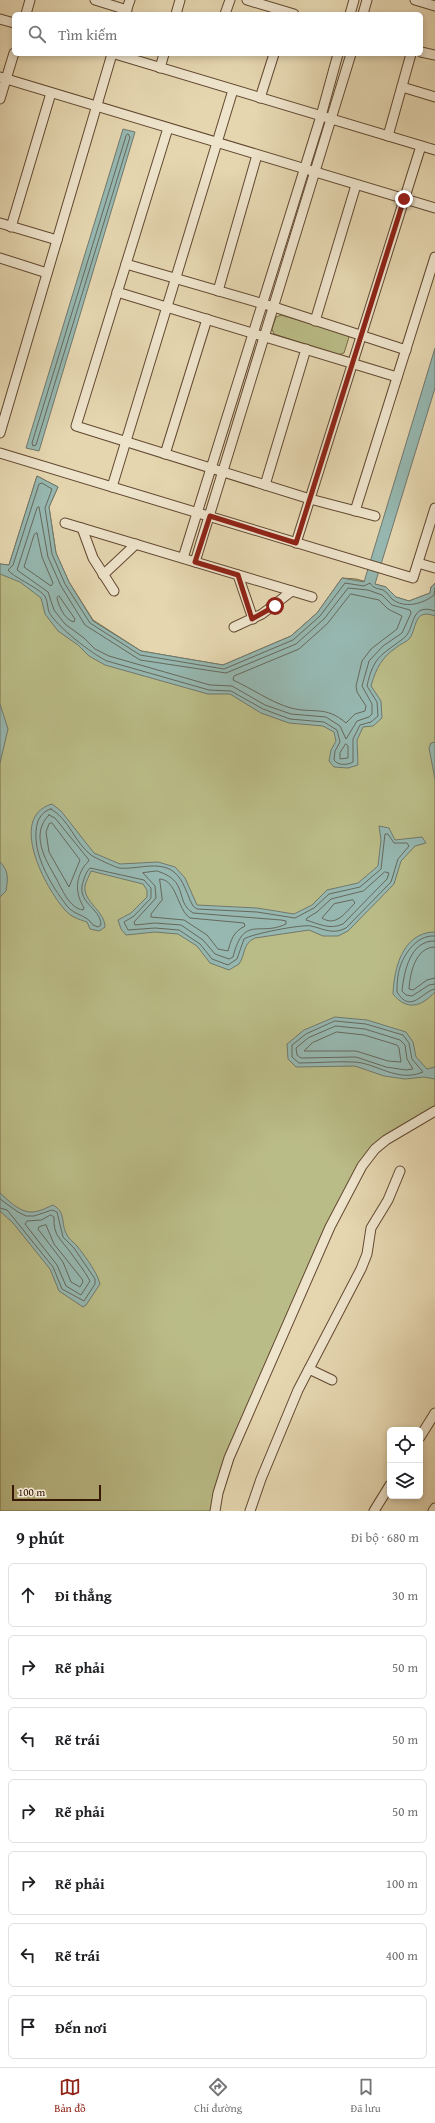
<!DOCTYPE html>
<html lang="vi">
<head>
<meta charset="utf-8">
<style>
  :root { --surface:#fff; --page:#f2f2f2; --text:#202124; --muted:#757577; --line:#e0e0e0; --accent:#8f2418 }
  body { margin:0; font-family:"Gentium Book Plus",serif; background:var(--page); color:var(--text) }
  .controls { position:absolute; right:12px; bottom:12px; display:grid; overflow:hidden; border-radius:6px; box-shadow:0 2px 6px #0003 }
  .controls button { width:36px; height:36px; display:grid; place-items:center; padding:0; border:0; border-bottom:1px solid var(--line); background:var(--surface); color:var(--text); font:20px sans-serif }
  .scale { position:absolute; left:12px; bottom:10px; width:89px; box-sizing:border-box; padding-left:4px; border:2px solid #361806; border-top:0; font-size:11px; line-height:14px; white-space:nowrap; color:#361806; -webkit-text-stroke:3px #eee4cc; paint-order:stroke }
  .stop { position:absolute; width:12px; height:12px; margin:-9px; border:3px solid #8f2418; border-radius:50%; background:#fff }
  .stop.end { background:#8f2418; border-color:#fff; box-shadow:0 1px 4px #0008 }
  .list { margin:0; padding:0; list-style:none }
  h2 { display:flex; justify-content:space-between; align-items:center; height:52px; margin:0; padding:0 16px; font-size:17px }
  h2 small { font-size:13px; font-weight:400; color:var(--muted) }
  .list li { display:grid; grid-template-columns:26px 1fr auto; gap:12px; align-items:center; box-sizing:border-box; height:64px; margin:0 8px 8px; padding:0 8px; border:1px solid var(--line); border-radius:6px }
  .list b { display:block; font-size:15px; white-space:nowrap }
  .list em { font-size:13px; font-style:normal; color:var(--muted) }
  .icon { flex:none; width:22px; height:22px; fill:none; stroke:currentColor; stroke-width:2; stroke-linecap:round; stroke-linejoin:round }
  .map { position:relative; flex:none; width:435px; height:1511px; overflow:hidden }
  .search { position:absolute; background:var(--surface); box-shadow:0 2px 6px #0003; left:12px; right:12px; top:12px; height:44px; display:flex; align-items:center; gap:10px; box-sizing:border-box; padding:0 14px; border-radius:6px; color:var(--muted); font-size:15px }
  .sheet { height:556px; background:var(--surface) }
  nav { display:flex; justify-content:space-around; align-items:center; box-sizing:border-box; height:56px; border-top:1px solid var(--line); background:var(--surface); font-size:11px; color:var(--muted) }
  nav a { display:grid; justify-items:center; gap:2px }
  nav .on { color:var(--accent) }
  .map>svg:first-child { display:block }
  .green { fill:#babc87; stroke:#786a46 }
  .water { fill:#96b8b1; stroke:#70786d }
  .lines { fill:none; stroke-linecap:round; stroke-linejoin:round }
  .shore { stroke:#66685c; stroke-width:1 }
  .minor-casing { stroke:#624830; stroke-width:11 }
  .minor { stroke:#eee4cc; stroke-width:9 }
  .route { stroke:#8f2418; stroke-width:5 }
</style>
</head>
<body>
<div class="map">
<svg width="435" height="1511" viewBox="0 0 435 1511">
  <rect width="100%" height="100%" fill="#e5d6b0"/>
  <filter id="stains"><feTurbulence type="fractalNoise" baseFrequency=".005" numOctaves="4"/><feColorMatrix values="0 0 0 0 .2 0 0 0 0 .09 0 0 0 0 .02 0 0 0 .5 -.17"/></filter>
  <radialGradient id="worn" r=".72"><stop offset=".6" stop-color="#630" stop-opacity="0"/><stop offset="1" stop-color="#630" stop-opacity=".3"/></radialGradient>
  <g class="green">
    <polygon points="281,315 346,334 349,337 344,353 338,355 274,334 272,329 276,317"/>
    <polygon points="37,476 58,487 49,507 56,553 69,582 93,620 141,651 223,665 291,636 317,613 342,578 356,579 386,587 396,597 409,601 430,593 431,587 435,583 435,1109 374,1148 274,1350 213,1511 0,1511 0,564 9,565"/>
  </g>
  <g class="water">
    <polygon points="123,129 135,132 39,451 26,448"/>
    <path d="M435,348v40l-60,196 11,3 10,10 13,4 21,-8 1,-6 4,-4v33c-21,-8 -18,11 -25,22 -3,4 -10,6 -13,9 -15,10 -21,21 -26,39l10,15 1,17 -9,8 -10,1 -6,13 1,25 -10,3 -14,-1 -5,-6 2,-11 5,-9 -2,-9 -11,-6 -34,-3 -28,-10 -31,-19h-22l-103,-29 -16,-9 -11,-11 -20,-14 -13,-17 -4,-16 -21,-16 -20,-8v-10l9,1 28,-89 21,11 -9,20 7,46 13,29 24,39 48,30 82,14 68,-29 26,-23 25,-35 22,4z"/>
    <polygon points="0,704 8,729 0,763"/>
    <polygon points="435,742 435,779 429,748 431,743"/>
    <path d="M52,804l9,7 33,42 26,11 38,-2 17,5 10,11 12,27 60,3 37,6 18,-9 15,-15 31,-7 20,-17 3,-26 -2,-14 10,2 6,12 27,-3 4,6 -11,3 -14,15 -7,23 -46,47 -10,5h-15l-14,-6 -54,8c-13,6 -9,16 -16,26l-10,6 -19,-7 -13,-17 -19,-12 -23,-2 -29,3 -5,-6 -3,-9 13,-7 16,-16v-7l-4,-6 -52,-13c-2,5 -5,10 -6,15 -2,16 20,25 20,41l-6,4 -9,-2 -3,-7c-9,-3 -16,-5 -22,-12 -19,-21 -58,-93 -13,-106z"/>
    <path d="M0,862c9,9 8,17 6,29l-6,6z"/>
    <path d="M433,932l2,1v59c-14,15 -28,19 -42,2 1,-25 9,-60 40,-62z"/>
    <polygon points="335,1017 367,1020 406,1032 413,1042 416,1057 427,1069 435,1067 435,1079 424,1077 405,1079 384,1076 355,1066 296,1067 288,1059 287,1044 304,1030"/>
    <path d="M0,1193c10,9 23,23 38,18 5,-1 10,-4 15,-6 14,8 7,18 14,30 2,5 7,7 10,11 8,10 16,21 21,32l2,6 -14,21 -3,2 -24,-16 -9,-22 -37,-46 -13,-12z"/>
  </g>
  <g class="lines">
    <g class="shore">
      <polygon points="128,134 130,137 36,445 33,446 32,443 126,136"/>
      <polygon points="39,507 48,557 61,586 85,625 140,660 226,673 296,644 324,619 348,588 368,590 382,595 392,605 410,610 411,613 402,633 383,646 369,661 362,686 372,704 372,714 369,717 357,721 346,739 340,726 326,717 291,714 265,705 232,686 210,685 109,656 95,649 84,638 65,624 54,610 48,592 17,570 37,508"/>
      <polygon points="37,533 42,557 53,583 51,586 24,567 34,535"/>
      <path d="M435,588l-1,7c-11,9 -30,14 -42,4 -3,-3 -5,-7 -9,-9 -6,-2 -9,-1 -13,-7l-6,3 -19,-3 -25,33 -27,24 -69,29 -84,-14 -50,-32 -25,-39 -13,-30 -7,-46 7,-19 -10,-6 -3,1 -26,81 -5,5c5,7 27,16 35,24 5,5 4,12 6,18 7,14 43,42 58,49l102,29 22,1 32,18 27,10 34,3 13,8 3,12 -5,9 -1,9c4,6 14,5 19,2v-23l7,-14 11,-3 7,-6 -1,-14 -10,-16c7,-32 16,-31 38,-49 10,-9 5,-35 30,-26"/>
      <path d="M351,594l28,6 9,9 14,7 -5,13 -26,20 -9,12 -6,25 1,6 9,14 -1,5 -10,3 -9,9c-21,-18 -32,-9 -55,-15 -21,-6 -38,-19 -58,-28l1,-4 65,-27 28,-25z"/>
      <path d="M59,596l16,23 -1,3c-9,-2 -15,-15 -17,-24z"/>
      <polygon points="346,744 348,746 348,758 340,759 340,753"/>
      <path d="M51,809c18,10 24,34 40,46 4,3 24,12 28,13 17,2 40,-8 55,4 10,8 13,23 19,34l4,3 60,3 38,6 19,-10 15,-14 31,-7 21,-18 4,-35h3l6,9h13l2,3 -11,13 -7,23 -45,46c-14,7 -21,1 -35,-2 -9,-2 -60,8 -67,13l-7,20 -9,6 -16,-6 -12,-15 -21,-14 -24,-2 -27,2 -4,-8 10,-6 17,-18v-10l-7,-8 -54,-12c-3,3 -5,7 -6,11 -10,24 17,28 17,46l-3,2 -5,-2c-7,-11 -18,-9 -26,-19 -17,-22 -38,-57 -29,-85 2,-5 7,-11 13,-12z"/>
      <path d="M49,815l6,3 34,42c-1,3 -4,4 -6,8 -8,14 -7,26 1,40l-1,2c-14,-2 -21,-21 -27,-32 -11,-19 -26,-44 -7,-63z"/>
      <polygon points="52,823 80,860 69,887 49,852 46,832 49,824"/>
      <path d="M157,871c33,10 17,30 36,42l88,7 5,1v3c-27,13 -42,-10 -53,33l-4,2 -14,-5 -12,-14 -22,-15 -26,-2 -20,2 -1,-3 22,-24 -1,-12 -12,-13z"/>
      <path d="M385,872l4,1 -2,6 -44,45c-13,6 -24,0 -37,-4l1,-2 10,-6 14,-13 32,-8z"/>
      <path d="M160,879c17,1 17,30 30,39l54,5 1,3c-12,6 -14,14 -17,25l-10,-2 -11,-14 -23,-15 -33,-3v-3l11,-14z"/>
      <path d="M353,900l2,3c-10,10 -19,24 -33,15l12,-14z"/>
      <path d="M435,936c-20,-2 -35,23 -37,40 -1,5 -1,11 -1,16 14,23 25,-1 38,-3"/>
      <path d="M435,941c-25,-1 -31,31 -33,50l4,4 6,1 17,-11 6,-1"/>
      <path d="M435,947c-20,0 -25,27 -26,42l4,1 14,-10 8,-2"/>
      <path d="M335,1021l31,3 37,11 6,8 3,16 11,13c-26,11 -46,-9 -69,-10 -18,-1 -37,1 -55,1l-7,-6v-12l14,-11z"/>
      <polygon points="336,1026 365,1029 400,1040 405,1045 407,1059 413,1069 406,1070 386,1067 356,1057 301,1058 297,1055 296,1048 308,1038"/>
      <polygon points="337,1032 364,1035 397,1045 399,1048 401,1062 388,1061 356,1051 304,1051 312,1043"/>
      <polyline points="0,1199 18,1212 26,1216 34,1216 52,1210 57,1212 63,1237 74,1248 95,1279 95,1284 84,1301 62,1289 53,1267 16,1221 7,1210 0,1208"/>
      <path d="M51,1215l3,2c-1,19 7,22 17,36 6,9 14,18 19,28l-9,14 -15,-9 -9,-21 -32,-41 2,-3 14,-1z"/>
      <polygon points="46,1225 54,1244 82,1279 83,1282 80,1287 71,1282 63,1262 38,1229 39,1227"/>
    </g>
    <g class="minor-casing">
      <g id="minor">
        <polyline points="95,0 127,10"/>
        <polyline points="247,0 294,14"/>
        <polyline points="415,0 435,6"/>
        <polyline points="26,14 30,0"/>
        <polyline points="125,14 130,0"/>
        <polyline points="176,14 180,0"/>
        <polyline points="225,14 230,0"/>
        <polyline points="350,14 354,0"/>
        <polyline points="363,14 367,0"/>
        <polyline points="0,19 14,23"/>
        <polyline points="421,52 435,55"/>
        <polyline points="115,54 435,150"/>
        <polyline points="160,68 164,54"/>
        <polyline points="0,77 435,208"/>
        <polyline points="402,87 435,97"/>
        <polyline points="260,98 274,54"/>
        <polyline points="0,99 14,53"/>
        <polyline points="168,128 76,426 310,499 375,516"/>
        <polyline points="388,136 411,54"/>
        <polyline points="0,223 57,240"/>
        <polyline points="11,227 51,93"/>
        <polyline points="0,258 47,273"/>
        <polyline points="126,264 274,307 406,350"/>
        <polyline points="218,291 257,155"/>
        <polyline points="117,292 397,377"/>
        <polyline points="315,321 356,185"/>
        <polyline points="0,433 112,54"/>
        <polyline points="0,453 413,578 435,508"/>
        <polyline points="165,454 207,319"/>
        <polyline points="265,485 306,349"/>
        <polyline points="112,487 233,90"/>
        <polyline points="355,511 435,257"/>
        <polyline points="65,523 312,597"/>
        <polyline points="82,528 93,558 114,591"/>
        <polyline points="296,543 421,146"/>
        <polyline points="183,558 321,116 338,54"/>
        <polyline points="195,562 351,54"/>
        <polyline points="418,563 435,568"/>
        <polyline points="103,575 136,544"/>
        <polyline points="238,575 253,619"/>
        <polyline points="234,627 262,614 292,591"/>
        <polyline points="309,1369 332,1380"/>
        <polyline points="420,1437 435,1413"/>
        <polyline points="215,1511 218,1493 229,1458 330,1227 362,1166 375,1149 386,1140 435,1111"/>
        <polyline points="250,1511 261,1479 298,1390 361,1269 367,1254 371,1228 388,1200 400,1171"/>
        <polyline points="374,1511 390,1485"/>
        <polyline points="433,1511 435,1508"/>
      </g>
    </g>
    <use href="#minor" class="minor"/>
  </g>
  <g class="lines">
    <polyline class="route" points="275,606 252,619 238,575 195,562 210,516 296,543 404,199"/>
  </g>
  <rect width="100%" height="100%" filter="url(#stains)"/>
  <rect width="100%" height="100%" fill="url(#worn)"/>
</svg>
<div class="controls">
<button><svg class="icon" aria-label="locate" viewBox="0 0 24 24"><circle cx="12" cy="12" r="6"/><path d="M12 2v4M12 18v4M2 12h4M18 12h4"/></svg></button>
<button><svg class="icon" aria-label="layers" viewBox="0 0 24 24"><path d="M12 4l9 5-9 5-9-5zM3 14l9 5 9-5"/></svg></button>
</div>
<div class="scale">100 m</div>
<div class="stop" style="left:275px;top:606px"></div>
<div class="stop end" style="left:404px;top:199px"></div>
<div class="search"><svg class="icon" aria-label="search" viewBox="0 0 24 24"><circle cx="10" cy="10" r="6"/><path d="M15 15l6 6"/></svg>Tìm kiếm</div>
</div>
<section class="sheet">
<h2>9 phút<small>Đi bộ · 680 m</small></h2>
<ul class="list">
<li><svg class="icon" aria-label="ahead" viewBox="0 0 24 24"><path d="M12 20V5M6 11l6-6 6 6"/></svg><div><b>Đi thẳng</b></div><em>30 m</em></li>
<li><svg class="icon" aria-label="right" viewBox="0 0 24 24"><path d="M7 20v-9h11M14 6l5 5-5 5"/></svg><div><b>Rẽ phải</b></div><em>50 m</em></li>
<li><svg class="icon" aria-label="left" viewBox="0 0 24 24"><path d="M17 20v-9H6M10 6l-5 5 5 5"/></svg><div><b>Rẽ trái</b></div><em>50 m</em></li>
<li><svg class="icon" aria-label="right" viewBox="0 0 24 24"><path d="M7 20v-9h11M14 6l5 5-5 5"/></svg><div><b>Rẽ phải</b></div><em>50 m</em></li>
<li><svg class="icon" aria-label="right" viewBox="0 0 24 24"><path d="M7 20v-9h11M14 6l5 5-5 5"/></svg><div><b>Rẽ phải</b></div><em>100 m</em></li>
<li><svg class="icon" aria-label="left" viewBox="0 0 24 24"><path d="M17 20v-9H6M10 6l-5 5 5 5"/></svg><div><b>Rẽ trái</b></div><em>400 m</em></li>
<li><svg class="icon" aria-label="arrive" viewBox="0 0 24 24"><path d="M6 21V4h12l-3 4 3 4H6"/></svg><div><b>Đến nơi</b></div></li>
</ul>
</section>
<nav>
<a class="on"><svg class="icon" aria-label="map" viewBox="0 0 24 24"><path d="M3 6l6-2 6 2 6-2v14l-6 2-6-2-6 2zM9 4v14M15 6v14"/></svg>Bản đồ</a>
<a><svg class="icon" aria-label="directions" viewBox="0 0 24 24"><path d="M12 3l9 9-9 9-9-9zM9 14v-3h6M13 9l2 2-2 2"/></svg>Chỉ đường</a>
<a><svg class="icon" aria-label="saved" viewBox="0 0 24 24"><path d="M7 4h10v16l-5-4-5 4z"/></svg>Đã lưu</a>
</nav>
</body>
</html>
